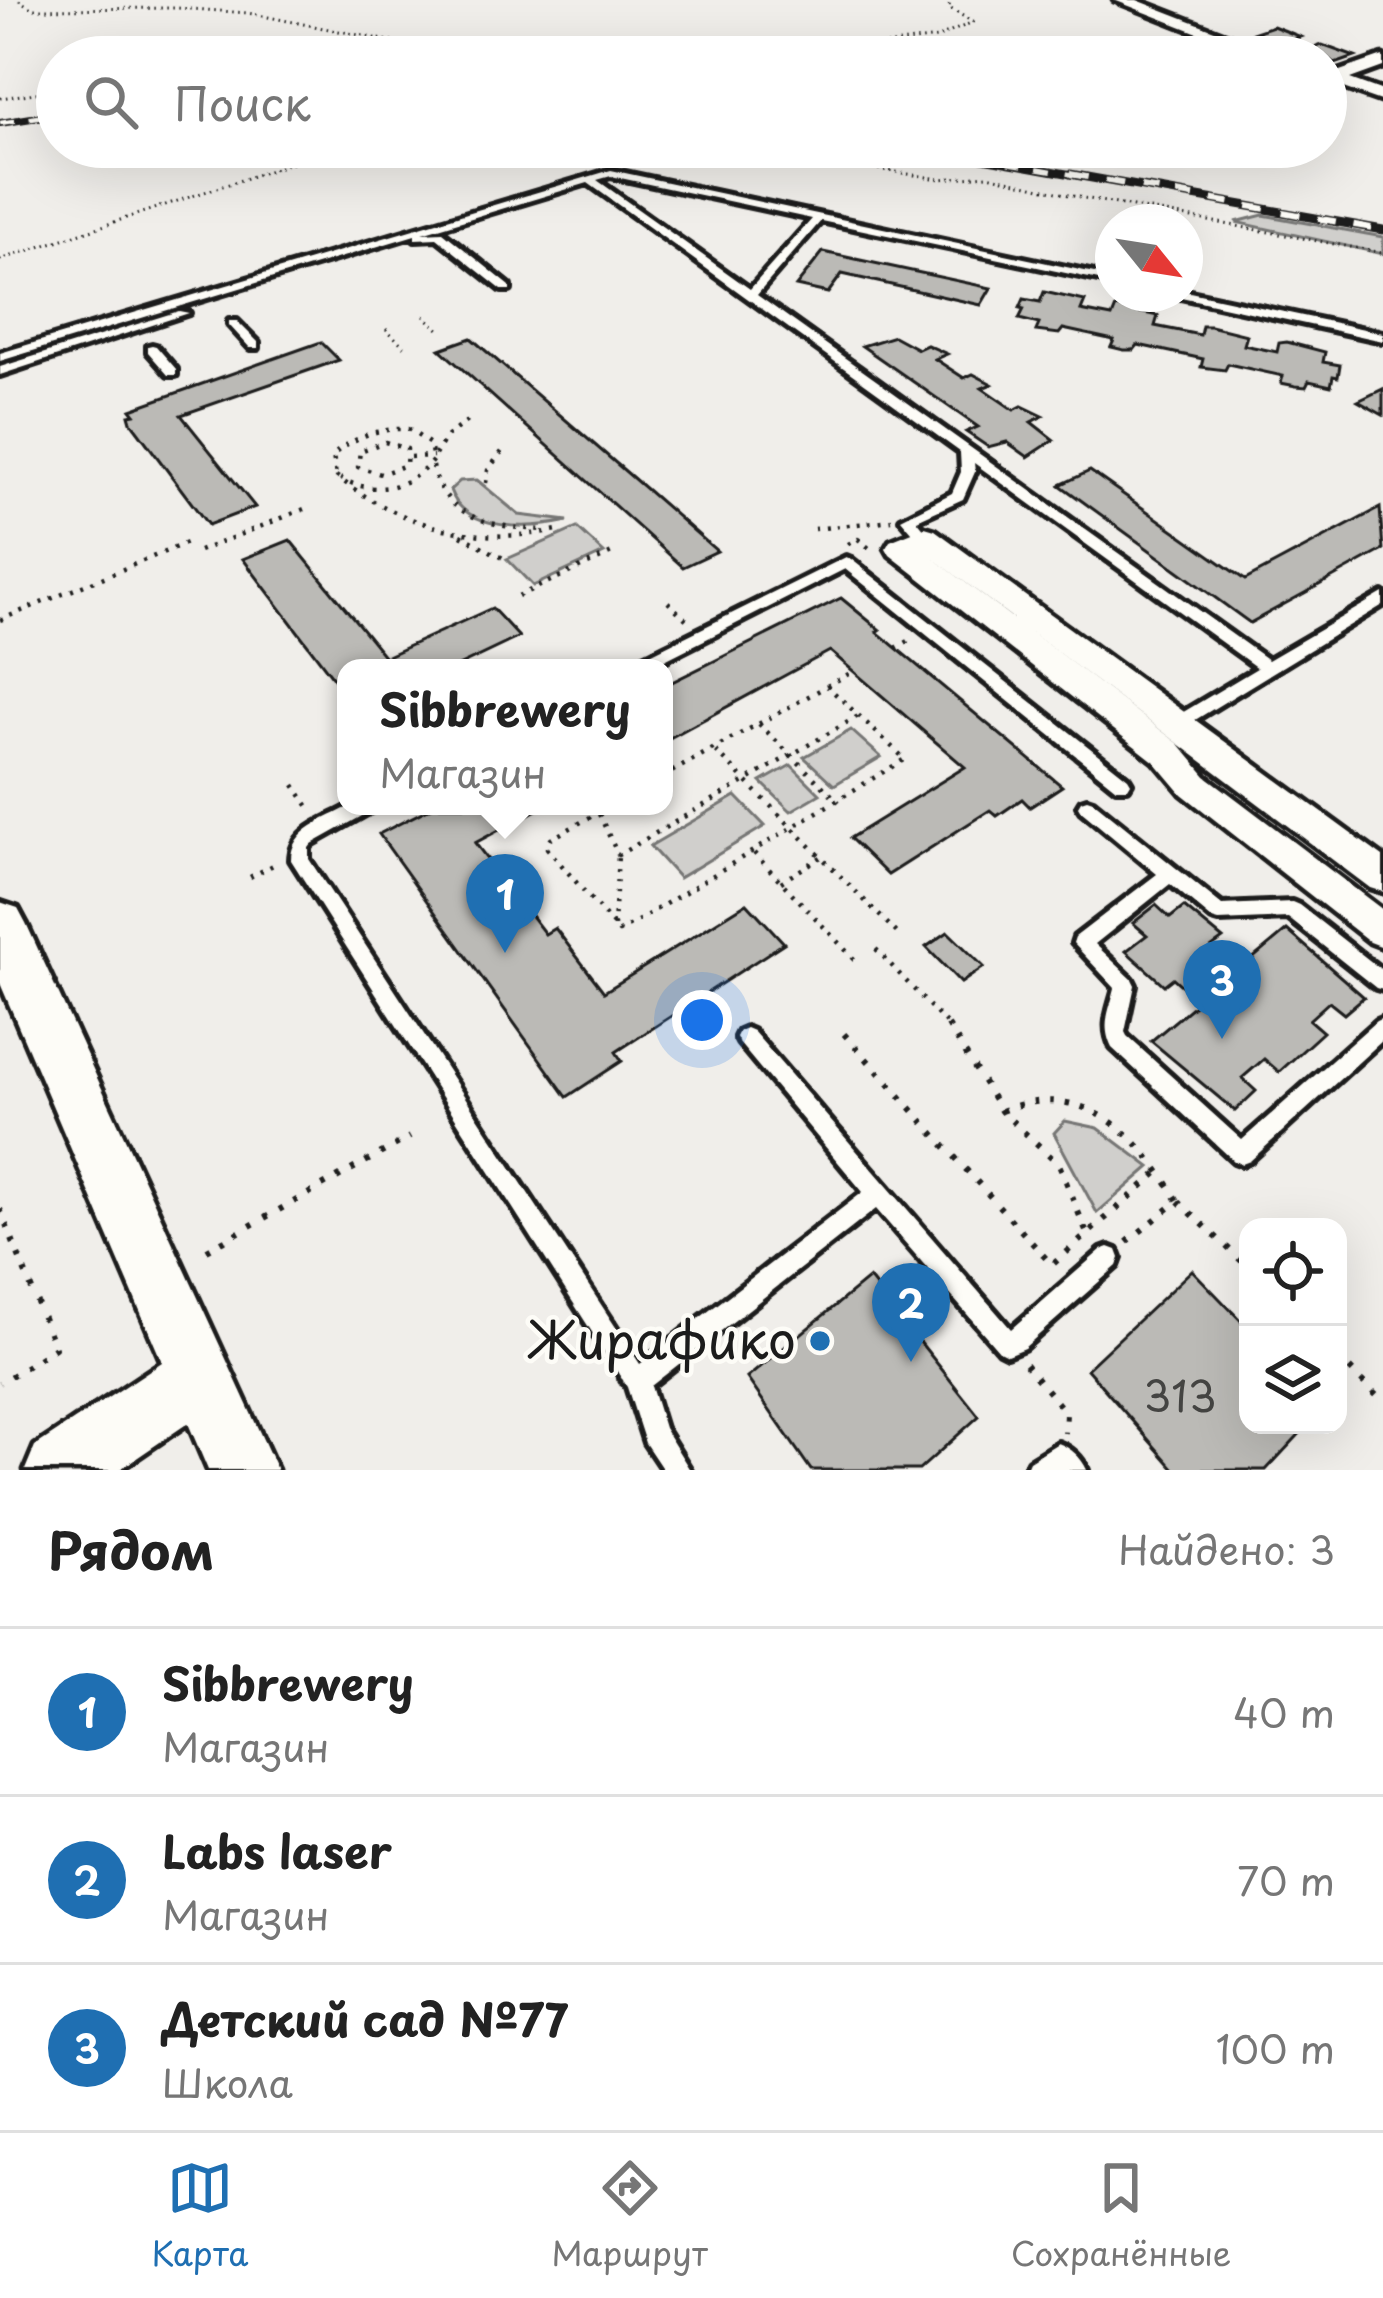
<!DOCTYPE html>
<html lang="ru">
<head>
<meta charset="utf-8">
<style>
  :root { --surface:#fff; --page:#f6f6f6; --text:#222; --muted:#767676; --line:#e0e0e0; --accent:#1f6fb2 }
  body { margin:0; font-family:"Playpen Sans",sans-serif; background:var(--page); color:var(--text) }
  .controls { position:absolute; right:36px; bottom:36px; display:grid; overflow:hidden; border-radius:24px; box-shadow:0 12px 48px #0002 }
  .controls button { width:108px; height:108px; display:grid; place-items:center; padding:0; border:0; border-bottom:3px solid var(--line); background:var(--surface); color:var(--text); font:60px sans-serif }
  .compass { position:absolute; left:1095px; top:204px; width:108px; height:108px; border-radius:50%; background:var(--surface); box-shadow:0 12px 48px #0002; rotate:120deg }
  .you { position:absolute; left:702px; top:1020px; width:42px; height:42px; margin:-30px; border:9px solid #fff; border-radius:50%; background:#1a73e8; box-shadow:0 0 0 18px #1a73e833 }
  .badge { display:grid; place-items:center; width:78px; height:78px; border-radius:50%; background:var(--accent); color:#fff; font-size:39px; font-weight:700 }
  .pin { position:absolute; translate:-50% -99px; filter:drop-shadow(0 3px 6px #0008) }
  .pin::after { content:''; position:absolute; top:63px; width:42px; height:36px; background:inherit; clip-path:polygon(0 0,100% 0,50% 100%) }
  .popup { position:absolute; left:337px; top:659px; width:336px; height:156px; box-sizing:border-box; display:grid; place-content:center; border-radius:24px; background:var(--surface); filter:drop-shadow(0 3px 9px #0005); font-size:39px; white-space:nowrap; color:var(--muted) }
  .popup b { font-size:45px; color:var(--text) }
  .popup::after { content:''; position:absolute; left:50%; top:100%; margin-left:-24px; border:24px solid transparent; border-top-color:var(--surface) }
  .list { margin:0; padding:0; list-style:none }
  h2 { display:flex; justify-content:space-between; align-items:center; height:156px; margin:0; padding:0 48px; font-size:51px }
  h2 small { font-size:39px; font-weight:400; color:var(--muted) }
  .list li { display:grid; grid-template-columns:78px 1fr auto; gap:36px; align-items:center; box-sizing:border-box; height:168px; padding:0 48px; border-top:3px solid var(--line) }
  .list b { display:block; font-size:45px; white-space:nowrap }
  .list p { margin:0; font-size:39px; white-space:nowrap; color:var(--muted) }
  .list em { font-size:39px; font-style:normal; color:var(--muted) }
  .icon { flex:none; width:66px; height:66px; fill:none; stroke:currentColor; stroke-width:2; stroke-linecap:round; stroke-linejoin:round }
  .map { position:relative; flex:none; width:1383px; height:1470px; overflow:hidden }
  .search { position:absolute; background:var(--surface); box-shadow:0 12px 48px #0002; left:36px; right:36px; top:36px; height:132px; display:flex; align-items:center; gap:30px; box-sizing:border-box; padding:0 42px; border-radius:66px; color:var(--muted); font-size:45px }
  .sheet { height:660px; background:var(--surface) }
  nav { display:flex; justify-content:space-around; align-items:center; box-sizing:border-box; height:168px; border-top:3px solid var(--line); background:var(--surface); font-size:33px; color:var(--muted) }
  nav a { display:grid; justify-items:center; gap:6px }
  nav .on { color:var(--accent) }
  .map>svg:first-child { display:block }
  .green { fill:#d0cfcc; stroke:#767674; stroke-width:3 }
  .building { fill:#bbbab6; stroke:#1c1c1c; stroke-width:3 }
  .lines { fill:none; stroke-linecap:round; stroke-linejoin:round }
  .lane-casing { stroke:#1c1c1c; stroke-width:10 }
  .street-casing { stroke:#1c1c1c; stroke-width:9 }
  .secondary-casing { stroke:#1c1c1c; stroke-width:9 }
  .path-far2 { stroke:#1c1c1c; stroke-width:3; stroke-dasharray:1.5 4.5; stroke-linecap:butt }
  .path-far1 { stroke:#1c1c1c; stroke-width:4.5; stroke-dasharray:3 8; stroke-linecap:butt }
  .path { stroke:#1c1c1c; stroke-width:6; stroke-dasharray:4.5 12; stroke-linecap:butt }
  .lane { fill:#fdfcf7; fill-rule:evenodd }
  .street { fill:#fdfcf7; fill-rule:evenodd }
  .secondary { fill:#fdfcf7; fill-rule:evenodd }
  .rail-far1-casing { stroke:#1c1c1c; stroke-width:8 }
  .rail-casing { stroke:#1c1c1c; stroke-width:9 }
  .rail-far1 { stroke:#fdfcf7; stroke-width:4.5; stroke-dasharray:15; stroke-linecap:butt }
  .rail { stroke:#fdfcf7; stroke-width:6; stroke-dasharray:18; stroke-linecap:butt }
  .poi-dot { fill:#1f6fb2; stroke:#fdfcf7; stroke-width:4.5 }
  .labels { text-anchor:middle; stroke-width:9; stroke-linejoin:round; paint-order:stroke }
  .near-number-label { font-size:42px; fill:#444442 }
  .near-poi-label { font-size:51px; fill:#1c1c1c; stroke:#fdfcf7; text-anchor:end }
</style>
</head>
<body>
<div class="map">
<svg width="1383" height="1470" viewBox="0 0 1383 1470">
  <rect width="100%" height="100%" fill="#f0eeea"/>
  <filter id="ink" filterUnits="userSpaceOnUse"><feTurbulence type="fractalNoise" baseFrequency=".00833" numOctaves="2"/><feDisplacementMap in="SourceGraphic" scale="24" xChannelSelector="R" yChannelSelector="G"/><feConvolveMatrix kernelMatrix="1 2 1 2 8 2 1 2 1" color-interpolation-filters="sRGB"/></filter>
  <g filter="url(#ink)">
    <g class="green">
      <polygon points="1263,215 1383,237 1383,254 1236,222"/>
      <path d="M477,480l42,35 49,6c-37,8 -102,12 -118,-31l10,-9z"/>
      <polygon points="577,528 604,553 533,586 507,559"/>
      <polygon points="851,730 881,757 834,785 804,757"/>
      <polygon points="791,765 820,794 791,811 761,782"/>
      <polygon points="736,796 765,826 679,878 650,846"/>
      <polygon points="1065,1121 1098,1128 1150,1167 1097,1213 1054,1133"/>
    </g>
    <g class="building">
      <polygon points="1273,26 1301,37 1283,43 1255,32"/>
      <polygon points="1322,45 1355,57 1335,64 1326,57 1302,52"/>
      <polygon points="823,252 991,288 981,305 842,274 828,293 796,286"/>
      <polygon points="1044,292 1085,301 1081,311 1112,317 1116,307 1158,316 1155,326 1200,335 1202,326 1210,326 1247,335 1244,345 1277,352 1279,343 1287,342 1325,352 1323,362 1340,365 1338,377 1333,376 1331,386 1309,381 1306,387 1296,386 1281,383 1283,376 1228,364 1225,370 1201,367 1203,359 1138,345 1134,350 1124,350 1111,347 1114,340 1063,329 1059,334 1036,331 1039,324 1019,319 1024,309 1020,308 1024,299 1040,302"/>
      <polygon points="894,336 918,349 927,345 947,354 935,359 964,378 973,374 992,384 982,388 1014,410 1022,406 1043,416 1031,422 1054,440 1028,457 1007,442 988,447 966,432 978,427 862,346"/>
      <polygon points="471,338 647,490 717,551 683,567 440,349"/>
      <polygon points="321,342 339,360 181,415 255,507 208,525 131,422 129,415 135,414 131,409"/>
      <polygon points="1383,389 1383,415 1358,401"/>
      <polygon points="1090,471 1245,580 1380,508 1383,550 1250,623 1060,485"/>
      <polygon points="290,540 385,657 492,608 519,637 454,668 346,668 346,695 243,559"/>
      <polygon points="841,598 880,630 877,632 1062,786 1030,807 1022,799 997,816 990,810 888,875 850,838 965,767 830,651 664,741 664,686"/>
      <polygon points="434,806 544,806 475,843 545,934 555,928 604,992 747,903 784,943 616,1052 622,1061 567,1097 379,834"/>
      <polygon points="1156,905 1170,918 1184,907 1223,939 1212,947 1239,970 1287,930 1364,997 1344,1014 1329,1002 1309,1020 1323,1032 1279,1072 1264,1059 1242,1078 1256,1091 1235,1111 1151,1041 1199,1001 1173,978 1164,985 1126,951 1147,935 1133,923"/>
      <polygon points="948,932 984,967 961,983 926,947"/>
      <polygon points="1192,1270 1248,1328 1248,1425 1308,1425 1266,1470 1175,1470 1087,1369"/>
      <polygon points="869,1278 979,1416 919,1470 811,1470 747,1378"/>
    </g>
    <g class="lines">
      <g class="lane-casing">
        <g id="lane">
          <path d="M611,170l502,107v6l-292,-62 -64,74 511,365 115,-67v12l-201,123h-12l-2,-4 2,-4 87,-52 -283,-205 1,9 -12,27 -46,21 13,16 -2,3h-10l-17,-20 51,-26 9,-21 -1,-20 -372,-269 -166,50 21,-1 67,54v4h-8l-65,-52 -22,1v-4l-415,126v-8zM611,176l201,43 -62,70 -153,-109z"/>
          <polygon points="1185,291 1383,333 1383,341 1181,297 1175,294 1185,294"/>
          <polygon points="179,311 189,313 0,375 0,367"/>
          <polygon points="229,321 237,321 258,342 258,348 250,348 229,325"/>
          <polygon points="152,345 156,346 176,369 176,375 168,375 148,352 148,346"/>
          <polygon points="846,557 851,559 1128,778 1131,783 1128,788 1116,788 845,569 649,668 628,668 630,664"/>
          <path d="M1087,799l6,2 129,104 70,-3 7,3 84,66v19l-7,-2 -88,-70 -69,3 -7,-2 -42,-35 -75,60 37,35 3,6 -10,47 2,4 115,104 134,-119 7,-3v22l-133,121 -8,3 -8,-3 -122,-113c-11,-23 -3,-36 3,-60l-42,-45 2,-6 82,-63 -76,-63 -3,-5 3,-5z"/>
          <path d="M350,806h24l-3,5 -59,33 -3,4v11l331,505 223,-172 -124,-149 -3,-6 3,-6 7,-3 7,3 258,298 90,-79 8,-3 8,3 3,8 -3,8 -93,82 -17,7 -8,-4 -123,-142 -225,177 13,42 26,42h-27l-18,-27 -18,-56 -336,-527c0,-32 35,-40 59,-54z"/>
          <path d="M1058,1443c13,5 23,14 29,27h-62l4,-9z"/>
        </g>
      </g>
      <g class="street-casing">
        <g id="street">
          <polygon points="1114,0 1137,0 1284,57 1259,57"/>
          <polygon points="1383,56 1383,67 1350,79 1383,91 1383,102 1326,82 1326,71 1334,73"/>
          <polygon points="925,527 935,530 1383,857 1383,892 1370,888 921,549 1179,744 1206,776 1383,910 1383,947 1370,942 1182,794 1155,762 890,555 886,548 890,541"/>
        </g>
      </g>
      <g class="secondary-casing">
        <polygon id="secondary" points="0,902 18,908 26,923 277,1470 208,1470 188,1423 119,1470 25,1470 35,1446 162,1362 0,983"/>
      </g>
      <g class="path-far2">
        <polyline points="19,0 33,9 178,8 248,13 450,53 509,54 644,44 794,57 937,38 973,22 949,8 950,0"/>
        <polyline points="438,57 450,53"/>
        <polyline points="0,98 57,90"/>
        <polyline points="736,147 940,179 988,175 1073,196 1383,253"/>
        <polyline points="0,260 340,147"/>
        <polyline points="424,316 439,329"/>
        <polyline points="386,329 406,348"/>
      </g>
      <g class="path-far1">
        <path d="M408,429l22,15 3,16c-26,31 -62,36 -97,16l-3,-21c22,-19 46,-27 75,-26z"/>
        <polygon points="385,442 407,449 406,465 381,474 358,467 360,451"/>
        <polyline points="435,455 447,436 471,418"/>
        <polyline points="410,457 433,456"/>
        <path d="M433,466c10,54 65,62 113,64"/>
        <path d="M336,476c68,52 142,71 226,53"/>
        <polyline points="486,483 488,470 504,449"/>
        <polyline points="814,529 892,520"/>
        <polyline points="461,535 503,558"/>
        <polyline points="848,544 858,539 873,551"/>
        <polyline points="199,551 307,508"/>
        <polyline points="518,596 614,552"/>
        <polyline points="668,602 688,621"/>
        <polyline points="0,620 191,541"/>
        <polyline points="896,648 912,639"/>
        <polyline points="827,686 854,671"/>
        <polyline points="759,724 839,802"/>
        <polyline points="716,751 898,934"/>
        <polyline points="294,785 312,811"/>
        <polyline points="610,806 551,839 547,848 619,932 905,759 827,686 664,776"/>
        <polyline points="599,814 618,855 860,715"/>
        <polyline points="754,853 857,962"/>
        <polyline points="250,877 277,863"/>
        <polyline points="781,882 821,857"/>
        <polyline points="614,927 618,855"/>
        <polyline points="876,949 950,1028"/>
      </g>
      <g class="path">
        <polyline points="948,1025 1001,1111 1059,1164 1087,1234"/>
        <polyline points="844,1034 1052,1265 1162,1169"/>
        <path d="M1001,1111c81,-33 138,22 177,90"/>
        <polyline points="0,1209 55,1348 0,1383"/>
        <polyline points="1127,1242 1178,1201 1248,1267"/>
        <polyline points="207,1250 410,1137"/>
        <polyline points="1338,1357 1383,1402"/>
        <polyline points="1025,1364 1066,1413 1065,1433"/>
      </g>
      <use href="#lane" class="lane"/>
      <use href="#street" class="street"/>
      <use href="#secondary" class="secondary"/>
      <g class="rail-far1-casing">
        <g id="rail-far1">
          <polyline points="0,123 57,114"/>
          <polyline points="919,147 1086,177"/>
        </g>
      </g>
      <g class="rail-casing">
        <polyline id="rail" points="1070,174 1383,230"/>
      </g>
      <use href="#rail-far1" class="rail-far1"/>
      <use href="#rail" class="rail"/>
    </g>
  </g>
  <circle class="poi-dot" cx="820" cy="1341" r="12"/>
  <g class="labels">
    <g class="near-number-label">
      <text x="1180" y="1412">313</text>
    </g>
    <g class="near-poi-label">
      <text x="796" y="1359">Жирафико</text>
    </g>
  </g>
</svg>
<div class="controls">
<button><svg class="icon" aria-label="locate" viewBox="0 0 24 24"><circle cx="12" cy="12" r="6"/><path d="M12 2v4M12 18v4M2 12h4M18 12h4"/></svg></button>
<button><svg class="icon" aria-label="layers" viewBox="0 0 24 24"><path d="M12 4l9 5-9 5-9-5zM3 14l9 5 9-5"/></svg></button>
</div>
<svg class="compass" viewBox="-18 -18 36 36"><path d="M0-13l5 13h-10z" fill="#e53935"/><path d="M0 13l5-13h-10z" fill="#767676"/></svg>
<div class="you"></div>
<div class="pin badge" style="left:505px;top:953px">1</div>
<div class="popup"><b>Sibbrewery</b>Магазин</div>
<div class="pin badge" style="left:911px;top:1362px">2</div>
<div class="pin badge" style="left:1222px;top:1039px">3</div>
<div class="search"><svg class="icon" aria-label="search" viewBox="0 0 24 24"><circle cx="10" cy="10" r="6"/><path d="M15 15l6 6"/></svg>Поиск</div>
</div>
<section class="sheet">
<h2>Рядом<small>Найдено: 3</small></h2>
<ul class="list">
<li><span class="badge">1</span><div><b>Sibbrewery</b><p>Магазин</p></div><em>40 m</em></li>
<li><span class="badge">2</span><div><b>Labs laser</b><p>Магазин</p></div><em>70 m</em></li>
<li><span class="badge">3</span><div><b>Детский сад №77</b><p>Школа</p></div><em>100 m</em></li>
</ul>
</section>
<nav>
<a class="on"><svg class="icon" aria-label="map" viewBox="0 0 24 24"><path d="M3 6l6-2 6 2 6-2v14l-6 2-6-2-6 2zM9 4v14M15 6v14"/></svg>Карта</a>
<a><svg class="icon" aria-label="directions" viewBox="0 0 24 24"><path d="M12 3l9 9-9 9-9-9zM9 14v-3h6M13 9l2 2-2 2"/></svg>Маршрут</a>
<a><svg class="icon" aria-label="saved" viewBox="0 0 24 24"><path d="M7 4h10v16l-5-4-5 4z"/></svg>Сохранённые</a>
</nav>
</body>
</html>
